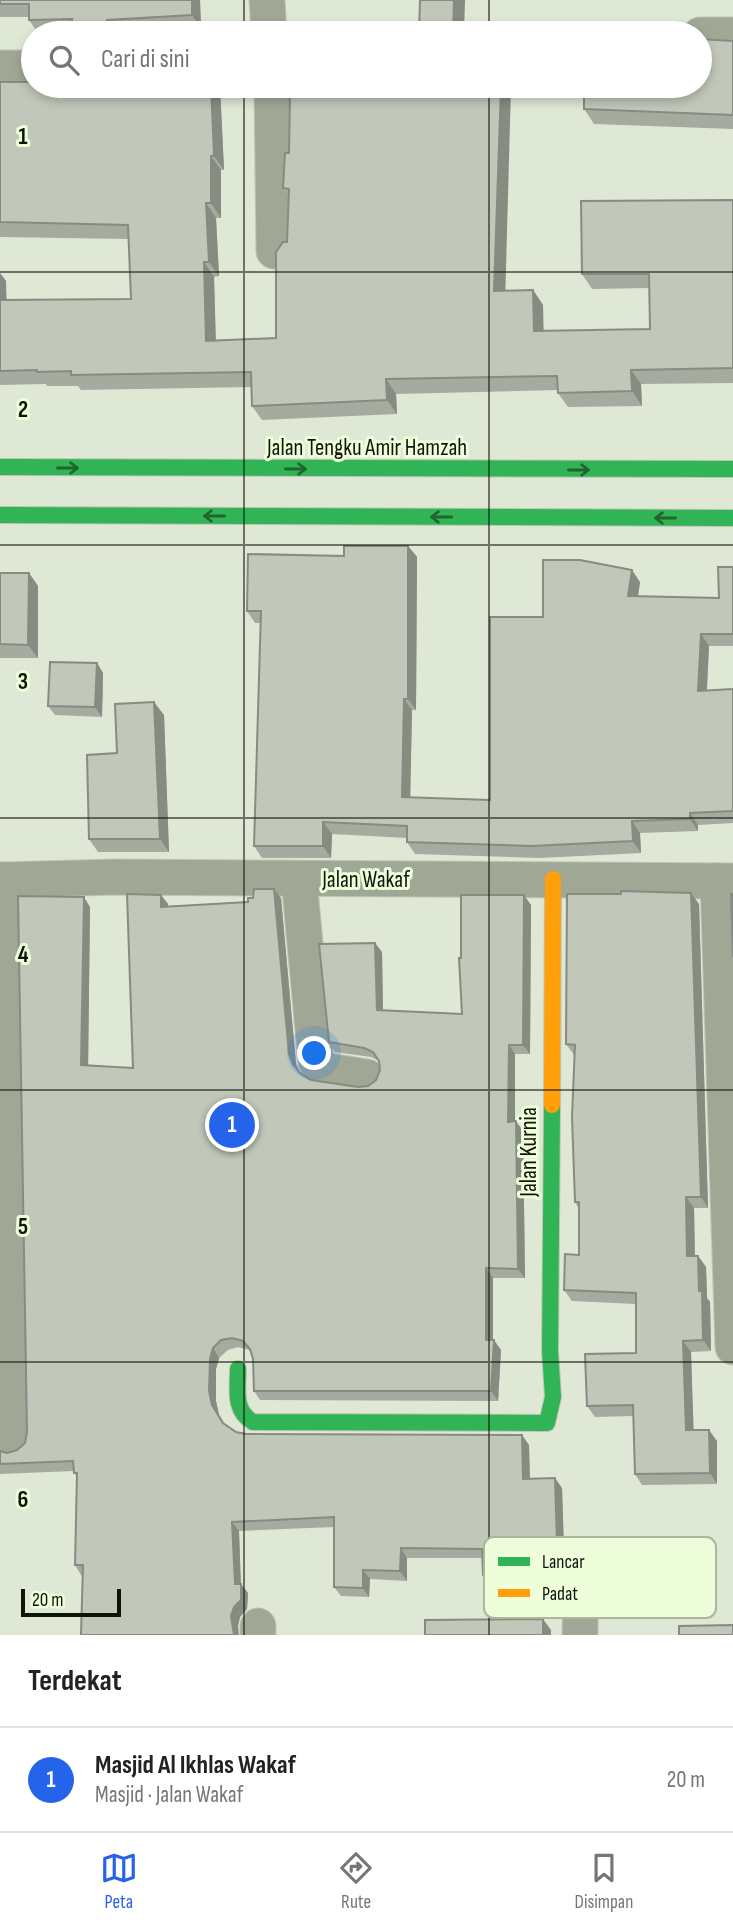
<!DOCTYPE html>
<html lang="id">
<head>
<meta charset="utf-8">
<style>
  :root { --surface:#fff; --page:#f2f2f2; --text:#222; --muted:#767676; --line:#e0e0e0; --accent:#2563eb }
  body { margin:0; font-family:"Sofia Sans Condensed",sans-serif; background:var(--page); color:var(--text) }
  .scale { position:absolute; left:21px; bottom:18px; width:100px; box-sizing:border-box; padding-left:7px; border:4px solid #0f1408; border-top:0; font-size:19px; line-height:24px; white-space:nowrap; color:#0f1408; -webkit-text-stroke:5px #eefdda; paint-order:stroke }
  .you { position:absolute; left:315px; top:1054px; width:24px; height:24px; margin:-18px; border:5px solid #fff; border-radius:50%; background:#1a73e8; box-shadow:0 0 0 10px #1a73e833 }
  .badge { display:grid; place-items:center; width:46px; height:46px; border-radius:50%; background:var(--accent); color:#fff; font-size:23px; font-weight:700 }
  .pin { position:absolute; translate:-50% -50%; border:4px solid #fff; box-shadow:0 2px 7px #0006 }
  .list { margin:0; padding:0; list-style:none }
  h2 { display:flex; justify-content:space-between; align-items:center; height:91px; margin:0; padding:0 28px; font-size:30px }
  h2 small { font-size:23px; font-weight:400; color:var(--muted) }
  .list li { display:grid; grid-template-columns:46px 1fr auto; gap:21px; align-items:center; box-sizing:border-box; height:105px; padding:0 28px; border-top:2px solid var(--line) }
  .list b { display:block; font-size:26px; white-space:nowrap }
  .list p { margin:0; font-size:23px; white-space:nowrap; color:var(--muted) }
  .list em { font-size:23px; font-style:normal; color:var(--muted) }
  .icon { flex:none; width:38px; height:38px; fill:none; stroke:currentColor; stroke-width:2; stroke-linecap:round; stroke-linejoin:round }
  .map { position:relative; flex:none; width:733px; height:1635px; overflow:hidden }
  .search { position:absolute; background:var(--surface); box-shadow:0 4px 10px #0003; left:21px; right:21px; top:21px; height:77px; display:flex; align-items:center; gap:18px; box-sizing:border-box; padding:0 24px; border-radius:38px; color:var(--muted); font-size:26px }
  .sheet { height:196px; background:var(--surface) }
  nav { display:flex; justify-content:space-around; align-items:center; box-sizing:border-box; height:98px; border-top:2px solid var(--line); background:var(--surface); font-size:19px; color:var(--muted) }
  nav a { display:grid; justify-items:center; gap:4px }
  nav .on { color:var(--accent) }
  .map>svg:first-child { display:block }
  .lines { fill:none; stroke-linecap:round; stroke-linejoin:round }
  .street-casing { stroke:#bec4b6; stroke-width:37 }
  .fast-casing { stroke:#bec4b6; stroke-width:18 }
  .slow-casing { stroke:#bec4b6; stroke-width:18 }
  .street { stroke:#a0a895; stroke-width:35 }
  .fast { stroke:#30b455; stroke-width:16 }
  .slow { stroke:#ff9f0a; stroke-width:16 }
  .wall { fill:#a6ab9f }
  .shaded-wall { fill:#878b82 }
  .building { fill:#c1c7b9; stroke:#878b82; stroke-width:2 }
  .oneway { stroke:#20642e }
  .grid { fill:none; stroke:#0f1408; stroke-width:2; stroke-opacity:0.55 }
  .labels { text-anchor:middle; stroke-width:6; stroke-linejoin:round; paint-order:stroke }
  .street-label { font-size:23px; fill:#0f1408; stroke:#eefdda }
  .key { fill:#eefdda; stroke:#abb79b; stroke-width:2 }
  .key-label { font-size:19px; fill:#0f1408 }
  .grid-label { font-size:23px; text-anchor:middle; font-weight:bold; fill:#0f1408; stroke:#eefdda; stroke-width:6; stroke-linejoin:round; paint-order:stroke }
</style>
</head>
<body>
<div class="map">
<svg width="733" height="1635" viewBox="0 0 733 1635">
  <rect width="100%" height="100%" fill="#dfe7d5"/>
  <g class="lines">
    <g class="street-casing">
      <g id="street">
        <polyline points="267,0 269,33"/>
        <polyline points="700,35 733,35"/>
        <polyline points="0,68 33,68"/>
        <polyline points="272,86 274,251"/>
        <polyline points="299,879 316,1062 322,1070 367,1077"/>
        <polyline points="0,880 116,877 733,881"/>
        <polyline points="4,880 14,1442"/>
        <polyline points="718,881 733,1347"/>
        <polyline points="258,1635 258,1626"/>
        <polyline points="580,1635 581,1575"/>
      </g>
    </g>
    <g class="fast-casing">
      <g id="fast">
        <polyline points="0,467 733,469"/>
        <polyline points="0,515 733,518"/>
        <path d="M238,1369c0,20 -5,42 15,53l294,1 6,-26 -3,-46 2,-246"/>
      </g>
    </g>
    <g class="slow-casing">
      <polyline id="slow" points="552,1105 553,879"/>
    </g>
    <use href="#street" class="street"/>
    <use href="#fast" class="fast"/>
    <use href="#slow" class="slow"/>
  </g>
  <g class="wall">
    <polygon points="0,0 200,0 201,28 116,32 116,33 79,33 78,32 38,33 29,20 29,17 0,17"/>
    <polygon points="733,41 733,129 594,124 584,109"/>
    <polygon points="0,82 220,86 224,170 221,170 221,218 216,218 219,276 214,277 216,340 276,338 287,242 288,195 283,188 285,153 505,291 533,290 543,305 543,331 650,329 649,288 592,289 582,274 733,200 733,383 641,384 642,406 568,407 558,393 558,390 396,394 397,414 262,420 252,406 252,387 81,390 78,386 47,386 46,384 0,385 0,273 6,281 6,300 131,299 129,239 0,237"/>
    <polygon points="408,546 417,557 416,710 412,710 410,797 490,800 543,617 640,582 638,596 719,598 733,567 733,646 709,646 707,691 733,689 733,823 698,825 698,831 640,833 641,853 540,858 415,854 407,842 407,838 332,834 331,858 262,858 254,846 261,623 255,623 247,611 344,556"/>
    <polygon points="0,573 29,573 38,586 38,658 0,658"/>
    <polygon points="97,663 103,673 102,717 55,715 48,706"/>
    <polygon points="164,715 169,852 98,852 89,839 117,753"/>
    <polygon points="161,895 168,904 168,906 248,902 281,898 296,1064 299,1072 311,1080 358,1087 368,1086 376,1080 380,1070 379,1061 371,1057 335,1052 329,1042 382,952 383,1010 462,1014 461,958 531,905 530,1054 515,1054 515,1121 523,1131 525,1278 493,1278 493,1340 501,1350 498,1401 260,1400 254,1391 253,1359 251,1353 249,1350 238,1347 228,1350 219,1358 216,1369 216,1401 219,1415 224,1424 236,1432 246,1434 529,1445 530,1479 562,1488 564,1552 550,1553 550,1587 489,1584 483,1575 482,1558 407,1558 407,1581 370,1579 369,1597 341,1596 334,1587 334,1527 239,1531 241,1584 248,1593 247,1609 240,1617 238,1626 81,1575 75,1565 77,1478 74,1471 0,1474 0,1451 7,1453 17,1450 25,1443 27,1432 90,907 88,1065 133,1068"/>
    <polygon points="699,904 708,1208 694,1208 695,1256 698,1256 706,1267 707,1298 710,1302 711,1351 691,1352 693,1430 717,1441 717,1484 642,1485 635,1474 633,1416 595,1417 587,1406 636,1353 636,1304 572,1301 564,1290 579,1255 579,1209 575,1202 574,1055 566,1044"/>
  </g>
  <g class="shaded-wall">
    <polygon points="192,0 200,0 201,28 192,15"/>
    <polygon points="454,0 465,0 464,33 453,33"/>
    <polygon points="107,20 116,32 116,33 114,33 107,23"/>
    <polygon points="211,86 220,86 224,170 214,156"/>
    <polygon points="501,86 511,86 505,305 494,291"/>
    <polygon points="211,156 221,170 221,218 211,203"/>
    <polygon points="206,203 216,218 219,276 209,262"/>
    <polygon points="204,262 214,277 216,355 206,341"/>
    <polygon points="0,273 6,281 7,314 0,305"/>
    <polygon points="533,290 543,305 544,346 534,331"/>
    <polygon points="631,370 641,384 642,406 632,391"/>
    <polygon points="386,379 396,394 397,414 387,400"/>
    <polygon points="408,546 417,557 416,710 408,699"/>
    <polygon points="632,570 640,582 636,608 628,596"/>
    <polygon points="29,573 38,586 38,658 28,645"/>
    <polygon points="701,634 709,646 706,703 698,691"/>
    <polygon points="97,663 103,673 102,717 95,707"/>
    <polygon points="404,699 412,710 410,809 402,797"/>
    <polygon points="154,702 164,715 169,852 160,839"/>
    <polygon points="690,813 698,825 698,831 690,819"/>
    <polygon points="632,821 640,833 641,853 633,841"/>
    <polygon points="323,822 332,834 331,858 323,846"/>
    <polygon points="274,889 281,898 296,1064 300,1073 293,1064 289,1054"/>
    <polygon points="691,893 699,904 708,1208 701,1197"/>
    <polygon points="161,895 168,904 168,916 161,907"/>
    <polygon points="524,895 531,905 530,1054 523,1045"/>
    <polygon points="84,897 90,907 88,1075 81,1065"/>
    <polygon points="375,943 382,952 383,1020 377,1010"/>
    <polygon points="509,1045 515,1054 515,1131 508,1122"/>
    <polygon points="516,1121 523,1131 525,1278 518,1269"/>
    <polygon points="686,1197 694,1208 695,1267 687,1256"/>
    <polygon points="698,1256 706,1267 707,1298 710,1302 711,1351 703,1340"/>
    <polygon points="486,1268 493,1278 493,1349 486,1340"/>
    <polygon points="494,1340 501,1350 498,1401 491,1391"/>
    <polygon points="683,1341 691,1352 694,1441 686,1430"/>
    <polygon points="213,1348 219,1358 216,1369 216,1401 219,1415 230,1432 212,1405 209,1391 210,1359"/>
    <polygon points="709,1430 717,1441 717,1484 710,1473"/>
    <polygon points="522,1435 529,1445 530,1489 523,1479"/>
    <polygon points="555,1478 562,1488 564,1552 557,1543"/>
    <polygon points="232,1522 239,1531 241,1591 241,1584 248,1593 247,1609 240,1617 238,1626 239,1635 234,1635 231,1616 234,1607 235,1584"/>
    <polygon points="543,1543 550,1553 550,1587 544,1577"/>
    <polygon points="401,1548 407,1558 407,1581 400,1571"/>
    <polygon points="363,1570 370,1579 369,1597 363,1588"/>
    <polygon points="543,1619 551,1630 551,1635 543,1635"/>
  </g>
  <g class="building">
    <polygon points="0,0 192,0 192,15 107,20 107,23 72,24 72,19 29,20 29,4 0,4"/>
    <polygon points="420,0 454,0 453,33 419,33"/>
    <polygon points="700,39 733,41 733,115 584,109 584,86 700,86"/>
    <polygon points="0,82 33,82 33,86 211,86 214,156 211,156 211,203 206,203 209,262 204,262 206,341 276,338 276,252 283,242 287,242 289,189 283,188 285,153 289,153 290,97 304,97 304,86 501,86 494,291 533,290 534,331 650,329 649,274 582,274 581,201 733,200 733,368 631,370 632,391 558,393 557,376 386,379 387,400 252,406 251,372 71,375 71,371 37,372 37,370 0,371 0,300 131,299 128,225 0,222"/>
    <polygon points="344,546 408,546 408,699 404,699 402,797 490,800 490,617 543,617 543,560 580,560 632,570 628,596 719,598 718,567 733,567 733,634 701,634 698,691 733,689 733,811 690,813 690,819 632,821 633,841 531,846 407,842 407,826 323,822 323,846 254,846 261,611 247,611 248,554 344,556"/>
    <polygon points="0,573 29,573 28,645 0,644"/>
    <polygon points="50,662 97,663 95,707 48,706"/>
    <polygon points="154,702 160,839 89,839 87,755 117,753 115,704"/>
    <polygon points="254,889 274,889 289,1054 293,1064 300,1073 311,1080 358,1087 368,1086 376,1080 380,1070 379,1061 373,1052 364,1048 329,1042 319,944 375,943 377,1010 462,1014 459,958 461,958 461,895 524,895 523,1045 509,1045 508,1122 516,1121 518,1269 486,1268 486,1340 494,1340 491,1391 254,1391 253,1359 250,1349 243,1341 232,1338 221,1340 213,1348 210,1359 209,1391 212,1405 223,1423 236,1432 246,1434 522,1435 523,1479 555,1478 557,1543 543,1543 544,1577 483,1575 482,1549 401,1548 400,1571 363,1570 363,1588 334,1587 334,1517 232,1522 235,1584 241,1584 241,1600 234,1607 231,1616 234,1635 81,1635 83,1565 75,1565 77,1473 74,1473 73,1461 0,1464 0,1451 7,1453 17,1450 25,1443 27,1432 18,896 84,897 81,1065 133,1068 127,894 161,895 161,907 248,902 248,898 253,898"/>
    <polygon points="621,891 691,893 701,1197 686,1197 687,1256 698,1256 699,1291 702,1291 703,1340 683,1341 686,1430 709,1430 710,1473 635,1474 633,1405 587,1406 585,1354 636,1353 636,1293 564,1290 565,1254 579,1255 579,1202 575,1202 572,1117 575,1045 566,1044 567,894 621,894"/>
    <polygon points="731,894 733,894 733,957"/>
    <polygon points="543,1619 543,1635 425,1635 425,1620"/>
    <polygon points="733,1625 733,1635 679,1635 679,1626"/>
  </g>
  <defs><path id="oneway-shaft" d="M-6 0H5M1.5-3L5.5 0L1.5 3" fill="none" stroke-width="1.6" stroke-linecap="round" stroke-linejoin="round" transform="scale(1.75)"/></defs>
  <g class="oneway">
    <use href="#oneway-shaft" transform="translate(68 468)"/>
    <use href="#oneway-shaft" transform="translate(296 469)"/>
    <use href="#oneway-shaft" transform="translate(579 470)"/>
    <use href="#oneway-shaft" transform="translate(214 516) rotate(-180)"/>
    <use href="#oneway-shaft" transform="translate(441 517) rotate(-180)"/>
    <use href="#oneway-shaft" transform="translate(665 518) rotate(-180)"/>
  </g>
  <path class="grid" d="M244,0v33M489,0v33M244,86v1549M489,86v1549M0,272h733M0,545h733M0,818h733M0,1090h733M0,1362h733"/>
  <g class="labels">
    <g class="street-label">
      <text x="367" y="455">Jalan Tengku Amir Hamzah</text>
      <text x="366" y="887">Jalan Wakaf</text>
      <text transform="translate(528 1152) rotate(-90)" y="8">Jalan Kurnia</text>
    </g>
  </g>
  <rect x="484" y="1537" width="232" height="81" rx="10" class="key"/>
  <rect x="498" y="1557" width="32" height="9" fill="#30b455"/>
  <rect x="498" y="1589" width="32" height="8" fill="#ff9f0a"/>
  <g class="key-label">
    <text x="542" y="1568">Lancar</text>
    <text x="542" y="1600">Padat</text>
  </g>
  <g class="grid-label">
    <text x="23" y="144">1</text>
    <text x="23" y="417">2</text>
    <text x="23" y="689">3</text>
    <text x="23" y="962">4</text>
    <text x="23" y="1234">5</text>
    <text x="23" y="1507">6</text>
  </g>
</svg>
<div class="scale">20 m</div>
<div class="you"></div>
<div class="pin badge" style="left:232px;top:1125px">1</div>
<div class="search"><svg class="icon" aria-label="search" viewBox="0 0 24 24"><circle cx="10" cy="10" r="6"/><path d="M15 15l6 6"/></svg>Cari di sini</div>
</div>
<section class="sheet">
<h2>Terdekat<small></small></h2>
<ul class="list">
<li><span class="badge">1</span><div><b>Masjid Al Ikhlas Wakaf</b><p>Masjid · Jalan Wakaf</p></div><em>20 m</em></li>
</ul>
</section>
<nav>
<a class="on"><svg class="icon" aria-label="map" viewBox="0 0 24 24"><path d="M3 6l6-2 6 2 6-2v14l-6 2-6-2-6 2zM9 4v14M15 6v14"/></svg>Peta</a>
<a><svg class="icon" aria-label="directions" viewBox="0 0 24 24"><path d="M12 3l9 9-9 9-9-9zM9 14v-3h6M13 9l2 2-2 2"/></svg>Rute</a>
<a><svg class="icon" aria-label="saved" viewBox="0 0 24 24"><path d="M7 4h10v16l-5-4-5 4z"/></svg>Disimpan</a>
</nav>
</body>
</html>
